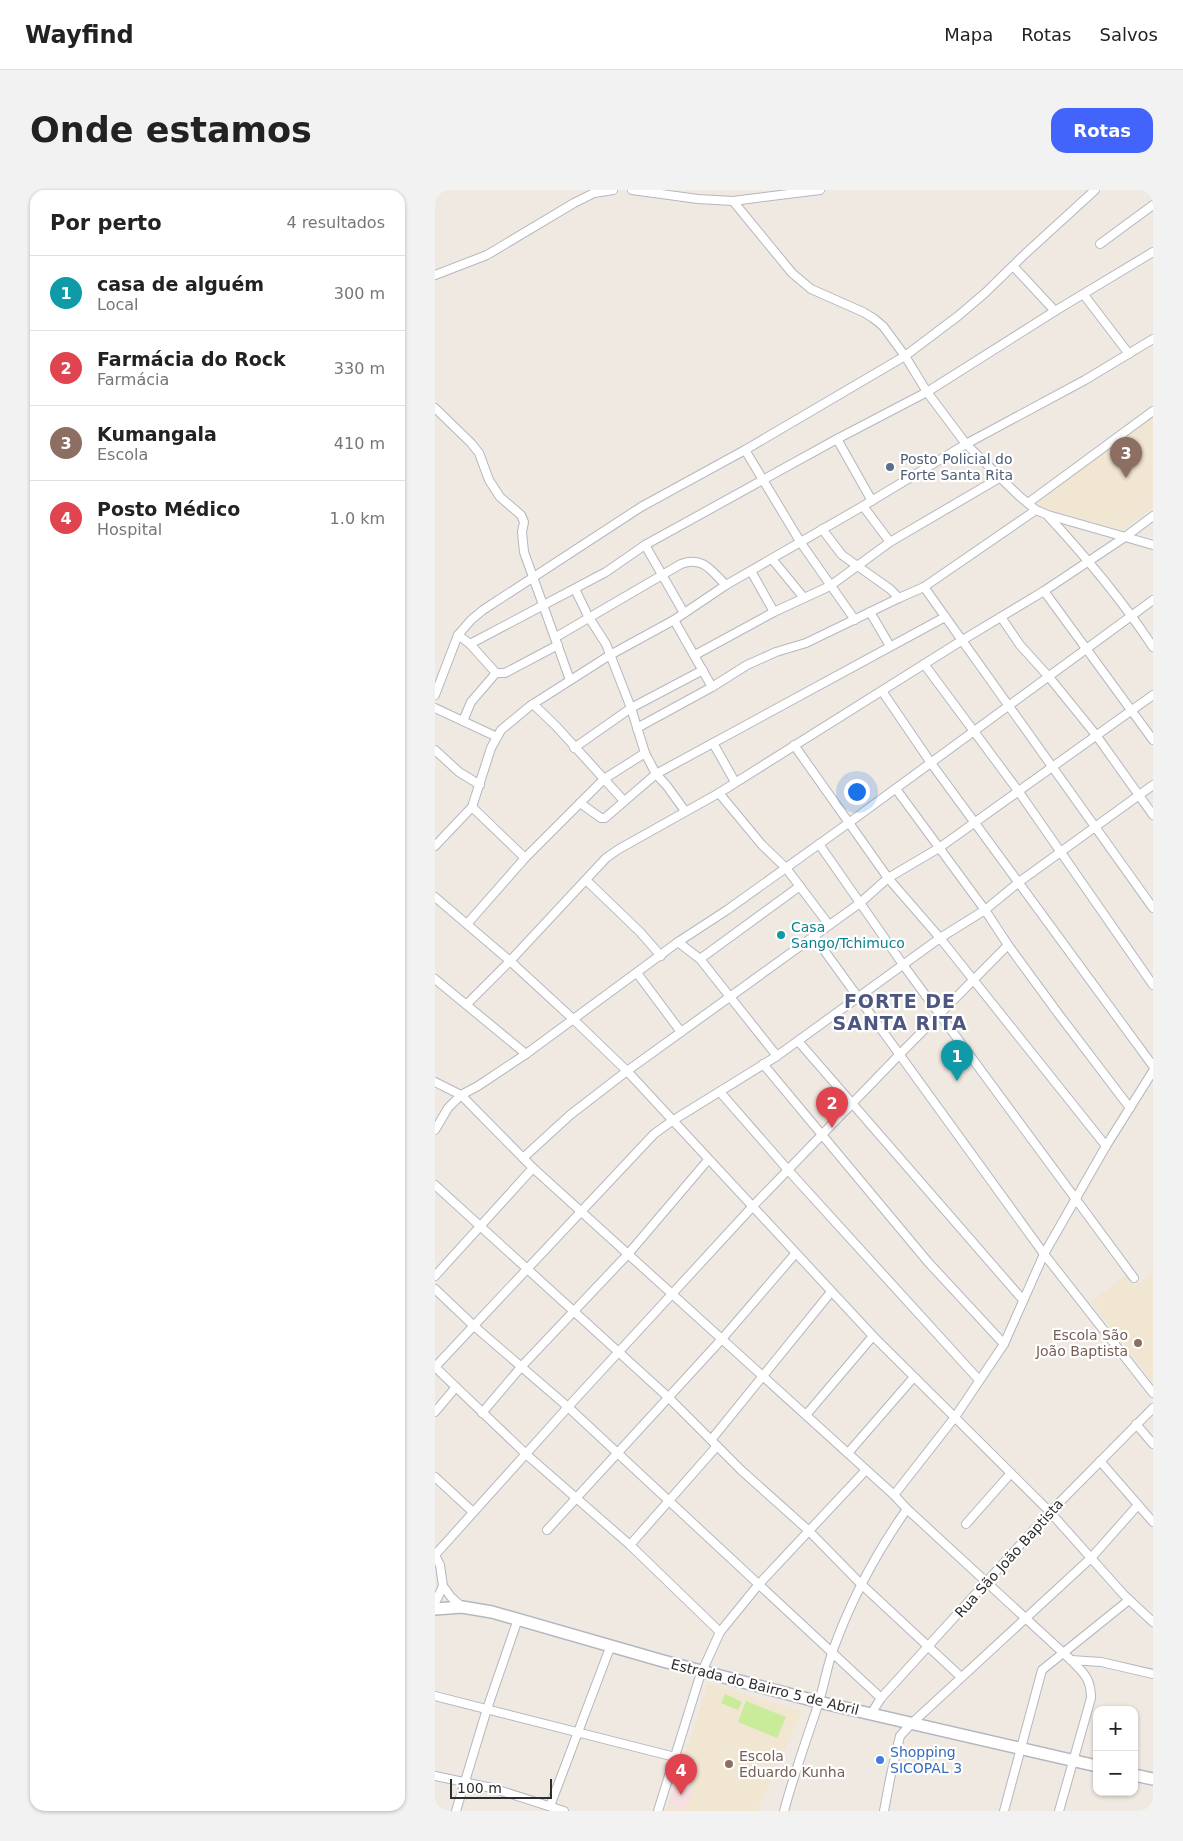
<!DOCTYPE html>
<html lang="pt">
<head>
<meta charset="utf-8">
<style>
  :root { --surface:#fff; --page:#f2f2f2; --text:#222; --muted:#767676; --line:#e0e0e0; --accent:#4264fb }
  body { margin:0; font-family:"DejaVu Sans",sans-serif; background:var(--page); color:var(--text) }
  .controls { position:absolute; right:15px; bottom:15px; display:grid; overflow:hidden; border-radius:10px; box-shadow:0 1px 4px #0004 }
  .controls button { width:45px; height:45px; display:grid; place-items:center; padding:0; border:0; border-bottom:1px solid var(--line); background:var(--surface); color:var(--text); font:25px sans-serif }
  .scale { position:absolute; left:15px; bottom:12px; width:102px; box-sizing:border-box; padding-left:5px; border:2px solid #2e2e2e; border-top:0; font-size:14px; line-height:18px; white-space:nowrap; color:#2e2e2e; -webkit-text-stroke:4px #fff; paint-order:stroke }
  .you { position:absolute; left:421px; top:601px; width:18px; height:18px; margin:-12px; border:4px solid #fff; border-radius:50%; background:#1a73e8; box-shadow:0 0 0 8px #1a73e833 }
  .badge { display:grid; place-items:center; width:32px; height:32px; border-radius:50%; background:var(--accent); color:#fff; font-size:16px; font-weight:700 }
  .pin { position:absolute; translate:-50% -41px; filter:drop-shadow(0 1px 2px #0008) }
  .pin::after { content:''; position:absolute; top:26px; width:18px; height:15px; background:inherit; clip-path:polygon(0 0,100% 0,50% 100%) }
  .list { margin:0; padding:0; list-style:none }
  h2 { display:flex; justify-content:space-between; align-items:center; height:65px; margin:0; padding:0 20px; font-size:21px }
  h2 small { font-size:16px; font-weight:400; color:var(--muted) }
  .list li { display:grid; grid-template-columns:32px 1fr auto; gap:15px; align-items:center; box-sizing:border-box; height:75px; padding:0 20px; border-top:1px solid var(--line) }
  .list b { display:block; font-size:19px; white-space:nowrap }
  .list p { margin:0; font-size:16px; white-space:nowrap; color:var(--muted) }
  .list em { font-size:16px; font-style:normal; color:var(--muted) }
  .map { position:relative; flex:none; width:718px; height:1621px; overflow:hidden; border-radius:15px }
  header { display:flex; align-items:center; gap:30px; box-sizing:border-box; height:70px; padding:0 25px; background:var(--surface); border-bottom:1px solid var(--line) }
  header strong { font-size:24px }
  nav { display:flex; gap:28px; margin-inline-start:auto; font-size:18px }
  .intro { display:flex; align-items:center; justify-content:space-between; box-sizing:border-box; height:120px; padding:0 30px }
  h1 { margin:0; font-size:35px }
  .button { padding:12px 22px; border-radius:15px; background:var(--accent); color:#fff; font-size:18px; font-weight:700 }
  main { display:flex; gap:30px; padding:0 30px }
  aside { flex:1; background:var(--surface); border-radius:15px; box-shadow:0 1px 4px #0004 }
  .map>svg:first-child { display:block }
  .education { fill:#f0e6d1 }
  .medical { fill:#f5dfe0 }
  .pitch { fill:#c9ec9a }
  .lines { fill:none; stroke-linecap:round; stroke-linejoin:round }
  .street-casing { stroke:#b4b7c1; stroke-width:10 }
  .secondary-casing { stroke:#b4b7c1; stroke-width:14 }
  .street { stroke:#fff; stroke-width:8 }
  .secondary { stroke:#fff; stroke-width:11 }
  .service-dot { fill:#5c6f8a; stroke:#fff; stroke-width:2 }
  .culture-dot { fill:#0f9aa8; stroke:#fff; stroke-width:2 }
  .education-dot { fill:#8d6e63; stroke:#fff; stroke-width:2 }
  .shop-dot { fill:#3f7fe0; stroke:#fff; stroke-width:2 }
  .labels { text-anchor:middle; stroke-width:4.5; stroke-linejoin:round; paint-order:stroke }
  .service-label { font-size:14px; fill:#4e5e75; stroke:#fff; text-anchor:start }
  .culture-label { font-size:14px; fill:#0d838f; stroke:#fff; text-anchor:start }
  .education-label { font-size:14px; fill:#785e54; stroke:#fff; text-anchor:end }
  .street-label { font-size:14px; fill:#2e2e2e; stroke:#fff }
  .shop-label { font-size:14px; fill:#366cbe; stroke:#fff; text-anchor:start }
  .district-label { font-size:19px; font-weight:bold; letter-spacing:1px; fill:#4d5680; stroke:#fff }
</style>
</head>
<body>
<header>
<strong>Wayfind</strong>
<nav><a>Mapa</a><a>Rotas</a><a>Salvos</a></nav>
</header>
<div class="intro"><h1>Onde estamos</h1><a class="button">Rotas</a></div>
<main>
<aside>
<h2>Por perto<small>4 resultados</small></h2>
<ul class="list">
<li><span class="badge" style="background:#0f9aa8">1</span><div><b>casa de alguém</b><p>Local</p></div><em>300 m</em></li>
<li><span class="badge" style="background:#e0444e">2</span><div><b>Farmácia do Rock</b><p>Farmácia</p></div><em>330 m</em></li>
<li><span class="badge" style="background:#8d6e63">3</span><div><b>Kumangala</b><p>Escola</p></div><em>410 m</em></li>
<li><span class="badge" style="background:#e0444e">4</span><div><b>Posto Médico</b><p>Hospital</p></div><em>1.0 km</em></li>
</ul>
</aside>
<div class="map">
<svg width="718" height="1621" viewBox="0 0 718 1621">
  <rect width="100%" height="100%" fill="#efe9e1"/>
  <g class="education">
    <polygon points="718,227 718,317 687,340 604,317 602,312"/>
    <polygon points="718,1082 718,1193 656,1112 691,1085 700,1097"/>
    <polygon points="273,1493 367,1521 322,1621 231,1621 233,1614 251,1620 258,1597 241,1592"/>
  </g>
  <polygon class="medical" points="241,1592 258,1597 252,1620 233,1614"/>
  <g class="pitch">
    <polygon points="290,1504 307,1512 303,1520 286,1513"/>
    <polygon points="311,1511 351,1527 342,1548 303,1532"/>
  </g>
  <g class="lines">
    <g class="street-casing">
      <g id="street">
        <polyline points="197,0 263,9 298,11 357,83 376,99 428,122 438,128 448,136 470,166 492,202 531,254 583,305 601,320 613,325 718,355"/>
        <polyline points="298,11 385,0"/>
        <polyline points="665,54 718,15"/>
        <polyline points="578,76 620,121"/>
        <polyline points="0,85 52,65 139,13 159,3 178,0"/>
        <polyline points="649,105 694,164"/>
        <polyline points="0,218 36,253 44,263 54,290 65,307 86,325 89,332 87,342 89,362 135,490"/>
        <polyline points="402,249 437,311"/>
        <polyline points="310,260 366,353 420,430"/>
        <polyline points="593,313 718,221"/>
        <polyline points="428,316 455,352"/>
        <path d="M613,326c38,41 74,84 105,131"/>
        <polyline points="387,339 407,365 455,399 464,408 489,397 601,320"/>
        <polyline points="210,355 249,423"/>
        <polyline points="337,369 369,408"/>
        <polyline points="316,381 339,422"/>
        <polyline points="489,397 718,718"/>
        <polyline points="140,399 153,426 171,454 196,518 210,563 221,584 232,596 250,621"/>
        <polyline points="609,401 718,550"/>
        <polyline points="435,422 455,456"/>
        <polyline points="566,427 585,455 614,487 661,545 718,625"/>
        <polyline points="239,430 277,497"/>
        <polyline points="23,445 35,454 171,382 210,355 402,249 492,202 620,121 718,62"/>
        <path d="M121,447l125,-73c23,-8 30,7 45,21"/>
        <polyline points="35,454 61,483 70,483 123,455"/>
        <polyline points="260,465 339,422 395,396 455,352 566,287"/>
        <polyline points="489,474 584,602 718,795"/>
        <polyline points="447,501 496,573 718,876"/>
        <polyline points="0,505 23,445 36,430 48,420 206,317 310,260 470,166 523,126 550,103 590,64 660,0"/>
        <polyline points="98,514 121,536 189,611"/>
        <polyline points="0,518 62,547"/>
        <polyline points="28,531 36,512 61,483"/>
        <polyline points="202,538 277,497 312,475 341,462 371,453 464,408"/>
        <polyline points="278,553 300,592"/>
        <polyline points="359,555 453,688 505,748 671,956"/>
        <polyline points="139,558 196,518 268,480"/>
        <polyline points="0,560 24,582 45,595"/>
        <polyline points="461,599 550,720 573,755 625,826 695,918"/>
        <polyline points="284,603 327,655 351,678 394,735"/>
        <polyline points="145,613 166,628 170,628 221,584 510,427"/>
        <polyline points="37,617 90,668"/>
        <polyline points="384,654 469,776 699,1088"/>
        <polyline points="0,656 37,617 56,558 66,540 95,516 175,465 239,430 291,395 428,316 531,254 650,190 718,149"/>
        <polyline points="151,690 205,742 226,766"/>
        <polyline points="0,707 75,771 138,829 192,881 438,1146 615,1322 689,1405 718,1432"/>
        <polyline points="32,734 90,668 169,589 210,563"/>
        <polyline points="378,745 609,1064 718,1203"/>
        <polyline points="243,752 265,769 342,866"/>
        <polyline points="265,769 365,696"/>
        <polyline points="202,783 246,842"/>
        <polyline points="0,789 91,864"/>
        <polyline points="32,814 75,771 171,668 184,659 284,603 526,451 609,401 690,347 718,326"/>
        <polyline points="363,851 588,1110"/>
        <polyline points="328,874 493,1072 569,1154"/>
        <path d="M0,892l26,13 72,73 361,327 13,14 164,151c13,13 20,19 20,38l-32,113"/>
        <polyline points="285,902 353,980 544,1190"/>
        <polyline points="0,940 13,918 26,905 43,896 91,864 243,752 292,720 415,632 718,410"/>
        <polyline points="88,968 135,925 192,881 425,713 453,688 504,658 718,505"/>
        <polyline points="0,995 233,1207 306,1280 373,1340 425,1393 526,1487"/>
        <polyline points="0,1086 98,978"/>
        <polyline points="0,1099 39,1136 133,1217 446,1508"/>
        <polyline points="0,1222 21,1197"/>
        <polyline points="47,1223 86,1177 194,1063 273,970"/>
        <polyline points="371,1225 438,1146"/>
        <polyline points="701,1234 718,1254"/>
        <polyline points="276,1250 396,1102"/>
        <polyline points="413,1263 479,1187"/>
        <polyline points="665,1271 718,1332"/>
        <polyline points="0,1287 38,1322"/>
        <polyline points="459,1305 520,1227 569,1154 609,1064 671,956 718,881"/>
        <polyline points="531,1334 576,1283"/>
        <polyline points="112,1340 286,1150 360,1064"/>
        <polyline points="195,1355 282,1256"/>
        <polyline points="0,1365 133,1217 318,1016 464,865 573,755"/>
        <polyline points="0,1365 5,1375 8,1396"/>
        <polyline points="0,1413 8,1396 16,1407 27,1417"/>
        <polyline points="285,1442 324,1394 431,1280"/>
        <polyline points="636,1470 666,1472 718,1484"/>
        <polyline points="0,1506 240,1567"/>
        <polyline points="436,1524 446,1508 615,1322 718,1218"/>
        <polyline points="0,1586 57,1598 129,1621"/>
        <polyline points="115,1616 176,1455"/>
        <polyline points="21,1621 52,1519 83,1429"/>
        <polyline points="223,1621 265,1486 285,1442 195,1355 92,1265 0,1177 219,944 237,931 342,866 505,748 550,720 584,692 718,595"/>
        <path d="M349,1621c10,-37 23,-73 35,-109 5,-17 8,-35 14,-52 18,-50 43,-97 74,-141"/>
        <polyline points="449,1621 455,1589 465,1546 476,1534 656,1368 703,1315"/>
        <polyline points="569,1621 607,1480 694,1410"/>
      </g>
    </g>
    <g class="secondary-casing">
      <g id="secondary">
        <polyline points="0,1419 27,1417 57,1422 228,1471 384,1512 662,1576"/>
        <polyline points="699,1585 718,1589"/>
      </g>
    </g>
    <use href="#street" class="street"/>
    <use href="#secondary" class="secondary"/>
  </g>
  <circle class="service-dot" cx="455" cy="277" r="5"/>
  <circle class="culture-dot" cx="346" cy="745" r="5"/>
  <g class="education-dot">
    <circle cx="703" cy="1153" r="5"/>
    <circle cx="294" cy="1574" r="5"/>
  </g>
  <circle class="shop-dot" cx="445" cy="1570" r="5"/>
  <g class="labels">
    <g class="service-label">
      <text x="465" y="274">Posto Policial do<tspan x="465" dy="16">Forte Santa Rita</tspan></text>
    </g>
    <g class="culture-label">
      <text x="356" y="742">Casa<tspan x="356" dy="16">Sango/Tchimuco</tspan></text>
    </g>
    <g class="education-label">
      <text x="693" y="1150">Escola São<tspan x="693" dy="16">João Baptista</tspan></text>
      <text x="304" y="1571" text-anchor="start">Escola<tspan x="304" dy="16">Eduardo Kunha</tspan></text>
    </g>
    <g class="street-label">
      <text transform="translate(574 1368) rotate(-48)" y="5">Rua São João Baptista</text>
      <text transform="translate(330 1497) rotate(14)" y="5">Estrada do Bairro 5 de Abril</text>
    </g>
    <g class="shop-label">
      <text x="455" y="1567">Shopping<tspan x="455" dy="16">SICOPAL 3</tspan></text>
    </g>
    <g class="district-label">
      <text x="465" y="818">FORTE DE<tspan x="465" dy="22">SANTA RITA</tspan></text>
    </g>
  </g>
</svg>
<div class="controls">
<button>+</button>
<button>−</button>
</div>
<div class="scale">100 m</div>
<div class="you"></div>
<div class="pin badge" style="left:522px;top:891px;background:#0f9aa8">1</div>
<div class="pin badge" style="left:397px;top:938px;background:#e0444e">2</div>
<div class="pin badge" style="left:691px;top:288px;background:#8d6e63">3</div>
<div class="pin badge" style="left:246px;top:1605px;background:#e0444e">4</div>
</div>
</main>
</body>
</html>
